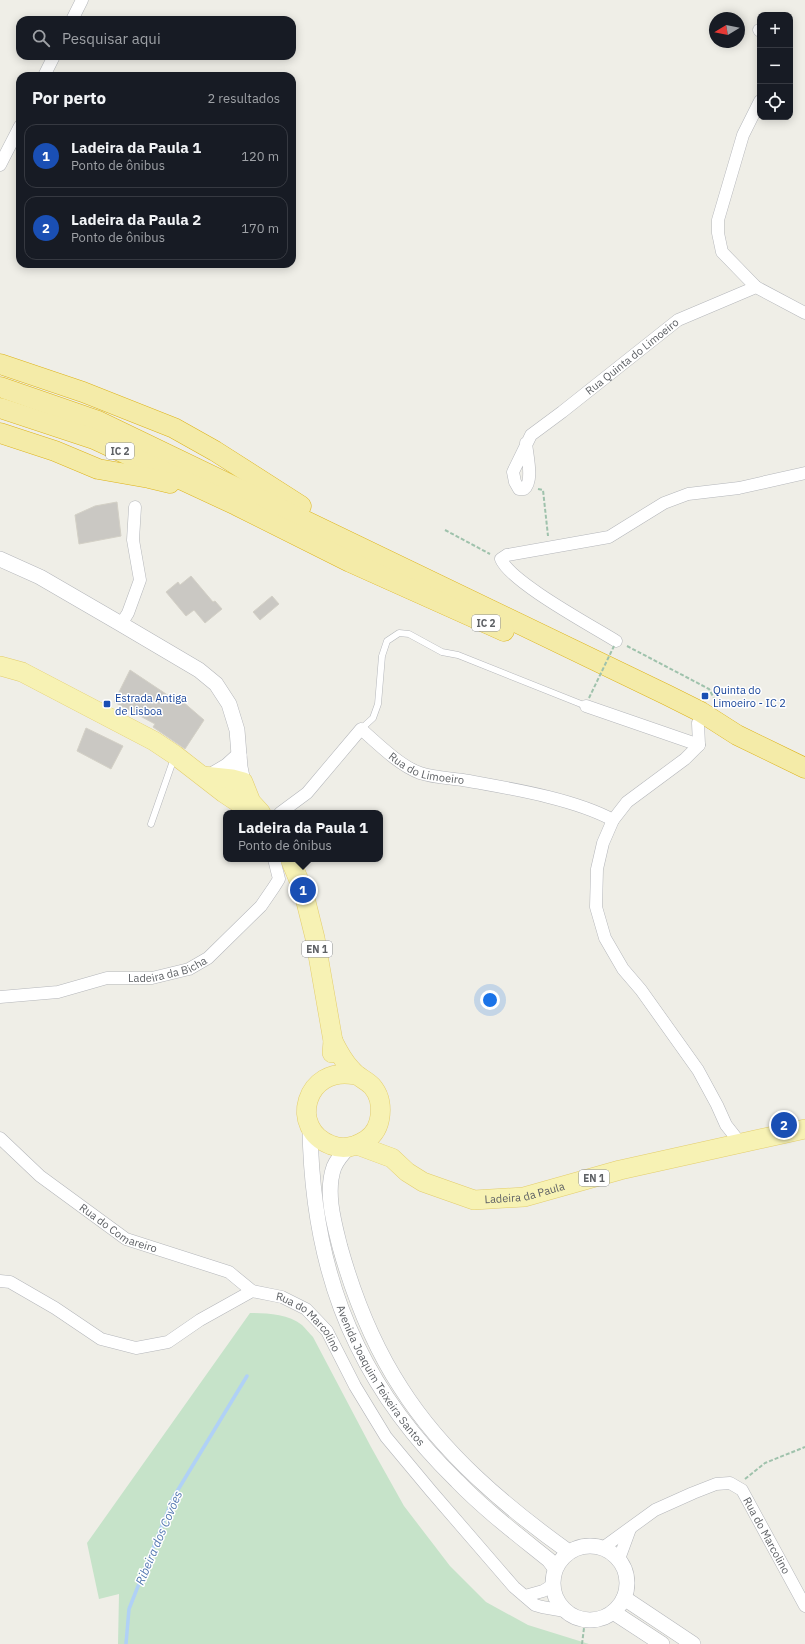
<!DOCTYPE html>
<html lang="pt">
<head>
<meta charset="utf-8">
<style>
  :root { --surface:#171b24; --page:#20242c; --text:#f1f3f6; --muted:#9ea1a6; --line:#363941; --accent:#d75e44 }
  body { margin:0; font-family:"IBM Plex Sans",sans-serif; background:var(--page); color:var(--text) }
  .controls { position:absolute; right:12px; top:12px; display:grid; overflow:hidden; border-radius:8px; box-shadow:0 2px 10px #0003 }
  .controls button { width:36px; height:36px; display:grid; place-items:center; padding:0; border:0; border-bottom:1px solid var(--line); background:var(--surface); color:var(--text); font:20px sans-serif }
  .compass { position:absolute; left:709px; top:12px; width:36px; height:36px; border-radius:50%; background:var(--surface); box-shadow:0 2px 10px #0003; rotate:260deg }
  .you { position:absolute; left:490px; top:1000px; width:14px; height:14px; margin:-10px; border:3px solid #fff; border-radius:50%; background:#1a73e8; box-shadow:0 0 0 6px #1a73e833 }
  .badge { display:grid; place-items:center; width:26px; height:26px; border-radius:50%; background:var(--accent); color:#fff; font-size:13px; font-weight:700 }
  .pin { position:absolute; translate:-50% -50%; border:2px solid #fff; box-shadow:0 1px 4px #0006 }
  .popup { position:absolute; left:223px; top:810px; width:160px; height:52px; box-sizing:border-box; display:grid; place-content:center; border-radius:8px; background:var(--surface); filter:drop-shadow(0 1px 3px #0005); font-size:13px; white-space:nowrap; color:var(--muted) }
  .popup b { font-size:15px; color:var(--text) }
  .popup::after { content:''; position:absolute; left:50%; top:100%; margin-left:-8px; border:8px solid transparent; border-top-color:var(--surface) }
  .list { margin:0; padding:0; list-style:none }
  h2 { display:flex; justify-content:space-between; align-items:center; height:52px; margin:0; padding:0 16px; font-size:17px }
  h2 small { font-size:13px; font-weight:400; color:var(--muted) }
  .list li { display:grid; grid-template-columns:26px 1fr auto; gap:12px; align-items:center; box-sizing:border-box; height:64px; margin:0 8px 8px; padding:0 8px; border:1px solid var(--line); border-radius:12px }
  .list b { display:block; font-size:15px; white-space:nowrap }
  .list p { margin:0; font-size:13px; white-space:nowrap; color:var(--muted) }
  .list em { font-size:13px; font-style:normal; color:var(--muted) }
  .icon { flex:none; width:22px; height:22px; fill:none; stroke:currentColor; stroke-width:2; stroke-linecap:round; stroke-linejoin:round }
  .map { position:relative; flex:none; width:805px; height:1644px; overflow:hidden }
  .search { position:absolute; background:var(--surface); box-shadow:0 2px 10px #0003; left:16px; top:16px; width:280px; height:44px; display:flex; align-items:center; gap:10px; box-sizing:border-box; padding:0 14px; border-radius:12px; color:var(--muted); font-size:15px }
  .panel { position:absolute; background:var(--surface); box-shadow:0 2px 10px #0003; left:16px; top:72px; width:280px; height:196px; border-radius:12px }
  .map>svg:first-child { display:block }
  .green { fill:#c6e3c9 }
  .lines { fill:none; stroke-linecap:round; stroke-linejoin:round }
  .stream { stroke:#b0d1f6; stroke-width:3.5 }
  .building { fill:#cac8c3; stroke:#d3d0c6 }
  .service-casing { stroke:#b4b6ba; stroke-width:7 }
  .minor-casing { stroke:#b4b6ba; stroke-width:13 }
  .tertiary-casing { stroke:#b4b6ba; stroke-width:16 }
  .primary-casing { stroke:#e3cd6c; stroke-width:20 }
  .trunk-casing { stroke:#ddb319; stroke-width:21 }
  .path { stroke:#9fc2ac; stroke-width:2; stroke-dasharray:4 2; stroke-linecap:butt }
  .service { stroke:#fff; stroke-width:6 }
  .minor { stroke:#fff; stroke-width:12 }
  .tertiary { stroke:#fff; stroke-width:15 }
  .primary { stroke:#f7f2b4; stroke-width:19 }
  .trunk { stroke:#f4eba8; stroke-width:20 }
  .path-bridge { stroke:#9fc2ac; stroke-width:2; stroke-dasharray:4 2; stroke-linecap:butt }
  .transit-dot { fill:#1a4fb4; stroke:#fff; stroke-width:1.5 }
  .labels { text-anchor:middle; stroke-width:3; stroke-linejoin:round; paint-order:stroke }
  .shield { fill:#fff; stroke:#8e9093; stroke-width:1 }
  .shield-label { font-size:10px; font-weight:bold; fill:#5e6165 }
  .street-label { font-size:11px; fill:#5e6165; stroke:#fff }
  .transit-label { font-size:11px; fill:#164399; stroke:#fff; text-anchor:start }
  .water-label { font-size:12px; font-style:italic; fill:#5176b0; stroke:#fff }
</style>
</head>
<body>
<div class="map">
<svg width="805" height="1644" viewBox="0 0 805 1644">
  <rect width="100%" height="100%" fill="#efeee7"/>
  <path class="green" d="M250,1313c17,0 38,1 52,12 4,4 7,8 11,12l58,110 33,59 46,60 36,36 42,23 61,19h-471l1,-50 -20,5 -12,-56z"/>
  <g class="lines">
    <polyline class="stream" points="126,1644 129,1609 173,1498 247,1376"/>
  </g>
  <g class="building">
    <polygon points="117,502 121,536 79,544 75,515 95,506"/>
    <polygon points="191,576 213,602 215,601 222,609 205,623 194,610 186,616 166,592 178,582 180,585"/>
    <polygon points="272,596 279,604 260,620 253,612"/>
    <polygon points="130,670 172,698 175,695 204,720 185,749 153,727 155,724 114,702"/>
    <polygon points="86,728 123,746 111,769 77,751"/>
  </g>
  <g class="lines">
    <g class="service-casing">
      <g id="service">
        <polyline points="361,729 373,718 378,704 382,656 387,641 399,633 409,634 442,652 458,655 586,706"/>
        <polyline points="151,824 174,758"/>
      </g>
    </g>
    <g class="minor-casing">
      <g id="minor">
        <polyline points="72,20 82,0"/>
        <polyline points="759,30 760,31"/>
        <polyline points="44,76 54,56"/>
        <polyline points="0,165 20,126"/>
        <polyline points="756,287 722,252 718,233 718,220 743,135 760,101"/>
        <path id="s1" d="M526,443c1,12 8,39 -2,46h-5l-4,-7 -2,-10 18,-37 31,-23 116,-92 78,-33 49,26"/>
        <polyline points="121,624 128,613 140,580 133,540 135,507"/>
        <path d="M616,641c-24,-15 -106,-59 -115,-82l6,-4 102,-18 55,-34 24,-9 51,-6 66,-15"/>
        <polyline points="586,706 699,745"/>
        <polyline points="698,723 699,745 685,759 627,802 613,820 603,843 597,869 596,907 605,938 623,969 641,990 698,1070 717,1105 726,1125 741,1144"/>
        <path id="s2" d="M280,813l27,-20 54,-64c17,15 39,37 59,44 15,5 33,5 49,8 44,8 105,18 144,39"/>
        <path id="s3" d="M0,997l58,-5 49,-14h45l37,-9 19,-11 53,-52 13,-19 5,-8 -5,-20"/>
        <path id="s4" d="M0,1138l40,38 86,63 103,33 23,19"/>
        <path id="s5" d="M0,1281l10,1 45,26 46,31 35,9 32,-6 32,-22 52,-29 30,6 24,12 21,22 28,55 31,51 45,54 83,96 21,18 7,2 23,4"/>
        <path id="s6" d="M604,1547l51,-37 38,-17 23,-9 14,-1 12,7 63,116"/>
        <polyline points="619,1559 630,1529"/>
        <polyline points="525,1596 543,1591 553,1585"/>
      </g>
    </g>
    <g class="tertiary-casing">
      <g id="tertiary">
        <polyline points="0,559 40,577 121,624 199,670 216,684 229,704 237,730 240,767 243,782 236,789"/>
        <polyline points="210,776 227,766 239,755"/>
        <path id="s7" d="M310,1127c1,74 14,151 47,218 24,50 60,97 100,136 28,29 61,54 92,79l6,8"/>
        <path d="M348,1148c-5,5 -11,12 -14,19 -9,25 0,56 6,80 14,50 33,98 61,141 42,66 105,119 168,164"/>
        <circle cx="590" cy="1583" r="37"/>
        <polyline points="624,1598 693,1644"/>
        <polyline points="613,1612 662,1644"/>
      </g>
    </g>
    <g class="primary-casing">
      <g id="primary">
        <polyline points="0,666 22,672 154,741 175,755 224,793 254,813"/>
        <polyline points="203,776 232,779 243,782 251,802 261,813"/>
        <polyline points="290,859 303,890 315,938 333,1041 332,1053"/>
        <path d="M333,1041c5,10 10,20 18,28 6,8 14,10 21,17 13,15 11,43 -6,54 -11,7 -23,10 -35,5 -43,-16 -26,-80 24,-70"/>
        <path id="s8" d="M357,1145l35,13 15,14 16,10 51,18 50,-3 96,-27 185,-41"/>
      </g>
    </g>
    <g class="trunk-casing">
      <g id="trunk">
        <polyline points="0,364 83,392 174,428 215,451 301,506"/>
        <polyline points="0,387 98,421 667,695 701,712 737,735 805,768"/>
        <polyline points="0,408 94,439 236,505 350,562 504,631"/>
        <polyline points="0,433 55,451 98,469 149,478 170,483"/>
      </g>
    </g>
    <g class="path">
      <polyline points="538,489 543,490 548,536"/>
      <polyline points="445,530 490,554"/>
      <polyline points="627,646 709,689 716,702"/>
      <polyline points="745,1479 765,1463 805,1447"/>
      <polyline points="582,1644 585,1620"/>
    </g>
    <use href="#service" class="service"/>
    <use href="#minor" class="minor"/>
    <use href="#tertiary" class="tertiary"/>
    <use href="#primary" class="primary"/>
    <use href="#trunk" class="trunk"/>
    <polyline class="path-bridge" points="589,698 614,646"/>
  </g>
  <g class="transit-dot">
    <rect x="701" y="692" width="8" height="8" rx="2"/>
    <rect x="103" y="700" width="8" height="8" rx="2"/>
  </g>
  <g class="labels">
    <g class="shield">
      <rect x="106" y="443" width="28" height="16" rx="3"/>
      <rect x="472" y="615" width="28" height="16" rx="3"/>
      <rect x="302" y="941" width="30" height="16" rx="3"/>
      <rect x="579" y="1170" width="30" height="16" rx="3"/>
    </g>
    <g class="shield-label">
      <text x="120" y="455">IC 2</text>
      <text x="486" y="627">IC 2</text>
      <text x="317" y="953">EN 1</text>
      <text x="594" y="1182">EN 1</text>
    </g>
    <g class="street-label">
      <text dy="4" stroke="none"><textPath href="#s1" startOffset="240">Rua Quinta do Limoeiro</textPath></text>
      <text dy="4" stroke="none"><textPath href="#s2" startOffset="196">Rua do Limoeiro</textPath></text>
      <text dy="4" stroke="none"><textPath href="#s3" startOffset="171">Ladeira da Bicha</textPath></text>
      <text dy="4" stroke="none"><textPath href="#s8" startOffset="182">Ladeira da Paula</textPath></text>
      <text dy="4" stroke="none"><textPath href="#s4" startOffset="150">Rua do Comareiro</textPath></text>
      <text dy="4" stroke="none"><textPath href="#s5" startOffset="352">Rua do Marcolino</textPath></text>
      <text dy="4" stroke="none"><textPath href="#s7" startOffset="263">Avenida Joaquim Teixeira Santos</textPath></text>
      <text dy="4" stroke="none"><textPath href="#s6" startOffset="209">Rua do Marcolino</textPath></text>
    </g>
    <g class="transit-label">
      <text x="713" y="694">Quinta do<tspan x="713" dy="13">Limoeiro - IC 2</tspan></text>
      <text x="115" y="702">Estrada Antiga<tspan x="115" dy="13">de Lisboa</tspan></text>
    </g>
    <g class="water-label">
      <text transform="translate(159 1538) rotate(-67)" y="4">Ribeira dos Covões</text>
    </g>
  </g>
</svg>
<div class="controls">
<button>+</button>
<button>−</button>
<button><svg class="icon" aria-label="locate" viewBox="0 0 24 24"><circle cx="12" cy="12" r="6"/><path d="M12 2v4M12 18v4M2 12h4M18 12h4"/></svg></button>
</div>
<svg class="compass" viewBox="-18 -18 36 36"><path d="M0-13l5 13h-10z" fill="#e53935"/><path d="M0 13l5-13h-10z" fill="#9ea1a6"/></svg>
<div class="you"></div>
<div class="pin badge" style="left:303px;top:890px;background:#1a4fb4">1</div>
<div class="popup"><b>Ladeira da Paula 1</b>Ponto de ônibus</div>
<div class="pin badge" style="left:784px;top:1125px;background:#1a4fb4">2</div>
<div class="search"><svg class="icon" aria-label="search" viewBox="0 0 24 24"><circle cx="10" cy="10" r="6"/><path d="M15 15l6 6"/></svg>Pesquisar aqui</div>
<section class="panel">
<h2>Por perto<small>2 resultados</small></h2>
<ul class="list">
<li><span class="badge" style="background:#1a4fb4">1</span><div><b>Ladeira da Paula 1</b><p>Ponto de ônibus</p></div><em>120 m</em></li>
<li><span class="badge" style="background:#1a4fb4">2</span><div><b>Ladeira da Paula 2</b><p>Ponto de ônibus</p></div><em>170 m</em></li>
</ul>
</section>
</div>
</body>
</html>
